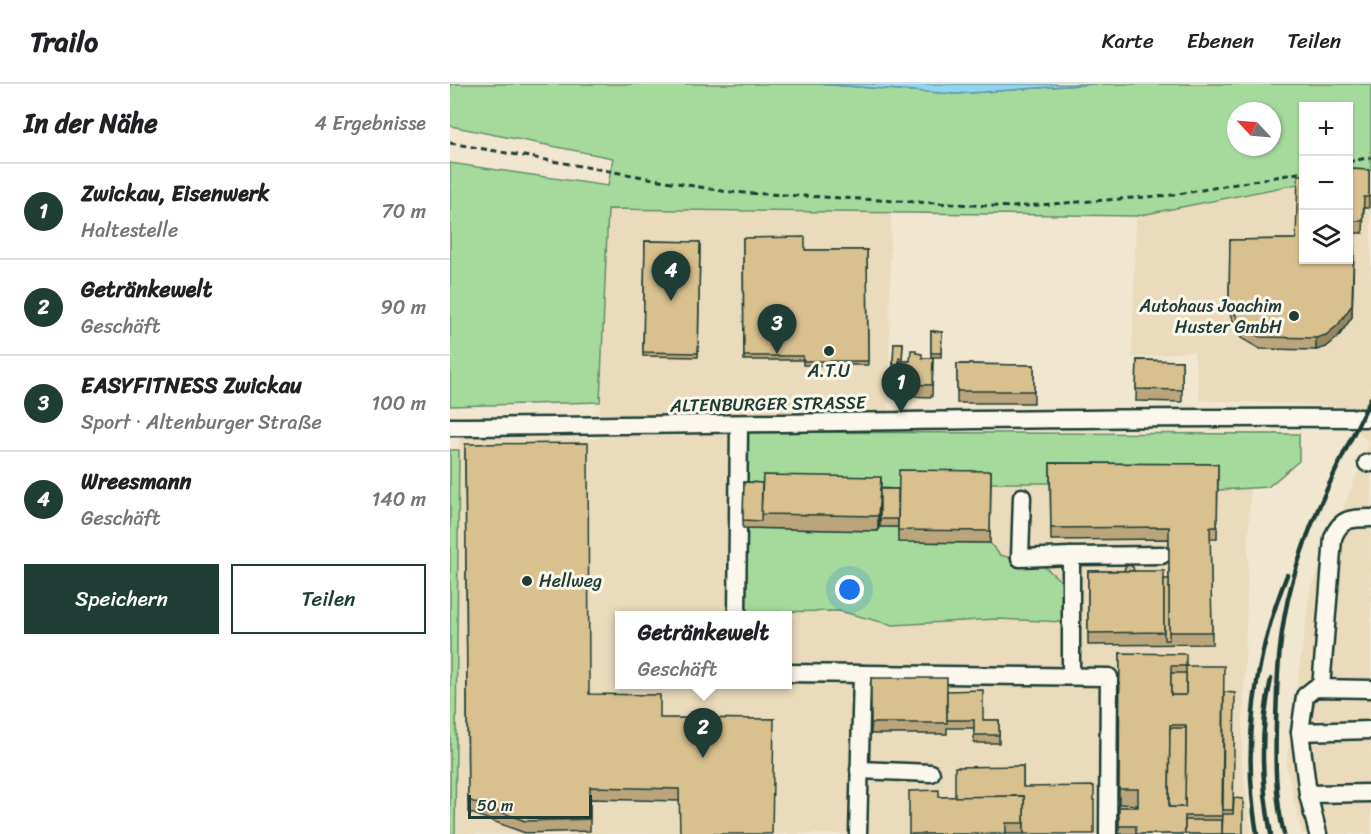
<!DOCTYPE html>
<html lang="de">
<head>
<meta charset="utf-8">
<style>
  :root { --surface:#fff; --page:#f2f2f2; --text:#202124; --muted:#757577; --line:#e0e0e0; --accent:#1f3d34 }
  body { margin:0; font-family:Sriracha,sans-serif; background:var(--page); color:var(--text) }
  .controls { position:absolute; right:18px; top:18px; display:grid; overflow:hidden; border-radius:0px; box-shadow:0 2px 4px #0004 }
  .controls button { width:54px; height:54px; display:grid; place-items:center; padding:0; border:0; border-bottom:2px solid var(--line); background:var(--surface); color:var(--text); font:30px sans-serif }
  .compass { position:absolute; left:777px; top:18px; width:54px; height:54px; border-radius:50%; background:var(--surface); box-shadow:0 2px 4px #0004; rotate:296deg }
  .scale { position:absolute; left:18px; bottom:15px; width:124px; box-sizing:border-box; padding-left:6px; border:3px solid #1f3d34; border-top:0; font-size:16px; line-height:21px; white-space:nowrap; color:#1f3d34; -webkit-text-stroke:4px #fbf7ec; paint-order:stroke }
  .you { position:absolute; left:400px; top:506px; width:21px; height:21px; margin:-15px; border:4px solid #fff; border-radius:50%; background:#1a73e8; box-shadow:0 0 0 9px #1a73e833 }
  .badge { display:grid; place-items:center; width:39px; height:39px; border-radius:50%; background:var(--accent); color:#fff; font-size:20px; font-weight:700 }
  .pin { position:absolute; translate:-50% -50px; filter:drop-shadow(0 2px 3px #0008) }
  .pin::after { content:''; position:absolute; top:32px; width:21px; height:18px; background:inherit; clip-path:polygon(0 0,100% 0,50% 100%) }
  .popup { position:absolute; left:165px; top:527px; width:177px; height:78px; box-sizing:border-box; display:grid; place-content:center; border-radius:0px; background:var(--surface); filter:drop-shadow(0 2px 4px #0005); font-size:20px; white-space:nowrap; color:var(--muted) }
  .popup b { font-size:22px; color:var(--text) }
  .popup::after { content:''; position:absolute; left:50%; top:100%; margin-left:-12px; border:12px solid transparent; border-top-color:var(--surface) }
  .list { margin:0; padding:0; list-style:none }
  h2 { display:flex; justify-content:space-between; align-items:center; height:78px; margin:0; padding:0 24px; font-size:26px }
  h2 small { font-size:20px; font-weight:400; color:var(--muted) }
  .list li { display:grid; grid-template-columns:39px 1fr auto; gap:18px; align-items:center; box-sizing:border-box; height:96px; padding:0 24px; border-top:2px solid var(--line) }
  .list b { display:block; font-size:22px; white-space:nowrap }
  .list p { margin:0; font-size:20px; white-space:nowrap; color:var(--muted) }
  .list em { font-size:20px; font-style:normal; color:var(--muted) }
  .actions { display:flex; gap:12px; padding:18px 24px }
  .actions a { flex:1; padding:14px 0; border:2px solid var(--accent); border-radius:0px; text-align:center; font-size:21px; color:var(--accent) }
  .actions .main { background:var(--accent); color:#fff }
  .icon { flex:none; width:33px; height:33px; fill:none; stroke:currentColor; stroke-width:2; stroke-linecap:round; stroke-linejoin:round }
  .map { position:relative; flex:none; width:921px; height:750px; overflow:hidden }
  header { display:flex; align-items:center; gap:36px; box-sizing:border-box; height:84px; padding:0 30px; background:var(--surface); border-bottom:2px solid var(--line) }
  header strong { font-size:28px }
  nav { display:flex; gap:33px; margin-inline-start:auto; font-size:21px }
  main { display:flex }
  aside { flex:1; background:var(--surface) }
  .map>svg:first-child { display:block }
  .built { fill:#eadbbc; fill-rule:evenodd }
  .green { fill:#a6da9d; stroke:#628c68; stroke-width:1.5; fill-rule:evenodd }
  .water { fill:#8ed5f0; stroke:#6298a5; stroke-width:1.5 }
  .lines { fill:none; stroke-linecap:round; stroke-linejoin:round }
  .minor-casing { stroke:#1f3d34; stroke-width:21 }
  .path { stroke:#1f3d34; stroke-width:3; stroke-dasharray:6 4.5; stroke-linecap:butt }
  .minor { stroke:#fbf7ec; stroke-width:16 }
  .rail { stroke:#1f3d34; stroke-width:4.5 }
  .wall { fill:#bba57b; stroke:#1f3d34; stroke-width:1.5 }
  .shaded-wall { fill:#988664; stroke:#1f3d34; stroke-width:1.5 }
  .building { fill:#d9c08f; stroke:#1f3d34; stroke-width:1.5; fill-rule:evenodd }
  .poi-dot { fill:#1f3d34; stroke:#fbf7ec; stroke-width:2 }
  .labels { text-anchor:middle; stroke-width:6; stroke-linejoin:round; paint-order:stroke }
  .poi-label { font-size:18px; fill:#1f3d34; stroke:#fbf7ec; text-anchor:end }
  .street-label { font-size:18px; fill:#1f3d34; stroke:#fbf7ec }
</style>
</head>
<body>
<header>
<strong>Trailo</strong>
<nav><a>Karte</a><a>Ebenen</a><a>Teilen</a></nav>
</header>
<main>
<aside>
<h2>In der Nähe<small>4 Ergebnisse</small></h2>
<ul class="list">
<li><span class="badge">1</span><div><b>Zwickau, Eisenwerk</b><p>Haltestelle</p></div><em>70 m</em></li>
<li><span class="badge">2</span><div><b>Getränkewelt</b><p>Geschäft</p></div><em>90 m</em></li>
<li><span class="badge">3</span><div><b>EASYFITNESS Zwickau</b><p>Sport · Altenburger Straße</p></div><em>100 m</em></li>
<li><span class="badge">4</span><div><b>Wreesmann</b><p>Geschäft</p></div><em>140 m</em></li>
</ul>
<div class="actions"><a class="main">Speichern</a><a>Teilen</a></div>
</aside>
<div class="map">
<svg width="921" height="750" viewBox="0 0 921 750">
  <rect width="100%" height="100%" fill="#f1e6d0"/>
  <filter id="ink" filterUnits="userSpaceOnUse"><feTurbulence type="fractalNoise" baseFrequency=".0167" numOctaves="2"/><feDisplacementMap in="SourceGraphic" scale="12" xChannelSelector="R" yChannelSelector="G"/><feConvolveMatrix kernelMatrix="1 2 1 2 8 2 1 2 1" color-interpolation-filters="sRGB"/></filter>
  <g filter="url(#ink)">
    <g class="built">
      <polygon points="921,86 921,750 852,750 836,681 860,508 919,360 887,322 750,316 744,267 682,274 686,132 853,100 854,176 898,176 899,91"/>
      <path d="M155,125l286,5 -3,219 -158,2v69l521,-48 -9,307 10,71h-797l4,-397 140,2zM169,532h168v68h-168z"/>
    </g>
    <g class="green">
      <path d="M0,0h368l137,10 138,-10h278v86l-22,4 -1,-68h-44l-1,77 -167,33 -528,-7 -8,193 -150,4v-243l158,23 5,-28 -163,-32zM786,27h36v36h-36z"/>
      <polygon points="295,348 849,350 849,377 818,403 768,406 601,390 600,399 541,399 448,413 294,406"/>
      <polygon points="0,366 9,366 5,750 0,750"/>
      <polygon points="430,443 448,443 449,458 540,459 550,471 595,483 613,499 615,538 547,535 443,541 389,527 295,528 293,444 428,447"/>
    </g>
    <polygon class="water" points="368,0 643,0 505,10"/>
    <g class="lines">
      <g class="minor-casing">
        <g id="minor">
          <path d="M0,343c307,-2 614,-11 921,-9"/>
          <polyline points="917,379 921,379"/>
          <polyline points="572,413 570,474 621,472 621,592"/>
          <polyline points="621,472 712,471"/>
          <polyline points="287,532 289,341"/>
          <polyline points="337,589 659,593 658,750"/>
          <path d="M871,604l12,-150c7,-20 19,-20 38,-20"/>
          <polyline points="850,648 921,646"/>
          <polyline points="409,686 481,689"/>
          <polyline points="858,710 921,709"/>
          <polyline points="408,750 412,590"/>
          <polyline points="868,750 858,710 850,648 855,612 865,604 921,605"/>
        </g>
      </g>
      <g class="path">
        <polyline points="0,59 278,108 561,123 723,111 854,88"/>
        <polyline points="898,78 921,73"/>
      </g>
      <use href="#minor" class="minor"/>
      <g class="rail">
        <path d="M807,750c-15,-87 -3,-177 30,-259"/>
        <path d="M821,750c-10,-51 -11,-105 0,-155"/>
        <path d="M834,750c-9,-35 -9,-74 -8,-110 1,-46 3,-95 16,-141 17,-64 50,-125 79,-185"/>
      </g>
    </g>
    <g class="wall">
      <polygon points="898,85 919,86 919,124 914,124 913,149 898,149"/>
      <polygon points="293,154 355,166 417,166 418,281 353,281 353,276 294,276"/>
      <polygon points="846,155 854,176 904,167 902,233 888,253 876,263 866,266 810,265 791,254 779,228 780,156"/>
      <polygon points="195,157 250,158 248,273 193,272"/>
      <polygon points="481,247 492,248 491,273 481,273"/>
      <polygon points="444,259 453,259 452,277 460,277 466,269 472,274 483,274 482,313 450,312 451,278 449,278 449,284 443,284"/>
      <polygon points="687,276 732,277 732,318 686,317"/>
      <polygon points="507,280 584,281 584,319 507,319"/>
      <polygon points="15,360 139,610 210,634 324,635 229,717 140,715 140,747 75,749 18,728"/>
      <polygon points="600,379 768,380 767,455 760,455 762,560 638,561 638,487 684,487 714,499 719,495 719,455 601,456"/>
      <polygon points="541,387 540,459 448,458 448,419 448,443 430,443 430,428 428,447 293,444 294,398 448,405"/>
      <polygon points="670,569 736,582 773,693 784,714 793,750 669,750 669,723 688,723 688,721 669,720"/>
      <polygon points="421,594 497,607 533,636 549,636 549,659 524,659 524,644 497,644 497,650 421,650"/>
      <polygon points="573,682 574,750 459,750 489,713 505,713"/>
    </g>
    <g class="shaded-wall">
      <polygon points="904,155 902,233 888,253 876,263 866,266 866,254"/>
      <polygon points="431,393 431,409 428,447 428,432"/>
    </g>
    <g class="building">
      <polygon points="898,85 919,86 919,113 914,113 913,137 898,137"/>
      <polygon points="848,91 854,91 854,176 898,176 898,155 904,155 902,221 888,241 876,251 866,254 810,253 791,243 779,216 780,156 846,155"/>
      <polygon points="355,153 355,166 417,166 418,277 353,277 353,272 294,272 293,154"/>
      <polygon points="195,157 250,158 248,269 193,268"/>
      <polygon points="481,247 492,248 491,269 481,269"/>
      <polygon points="444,259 453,259 452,274 449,274 449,280 443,280"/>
      <polygon points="461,266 466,266 466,269 472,270 472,274 483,274 482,301 450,300 451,277 460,277"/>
      <polygon points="687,276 732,277 732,306 686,305"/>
      <polygon points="507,280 584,281 584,307 507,307"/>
      <polygon points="138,359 139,610 210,611 210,634 324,635 322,750 230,750 229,705 140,703 140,735 75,737 18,716 15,360"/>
      <polygon points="600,379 768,380 767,443 760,443 762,548 719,548 719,443 601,444"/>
      <polygon points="449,386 541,387 540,447 448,446"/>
      <polygon points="313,391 431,393 428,432 311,430"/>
      <polygon points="294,398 312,399 311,437 293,436"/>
      <rect x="430" y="405" width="18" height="30"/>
      <polygon points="679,481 683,483 684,487 674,487 675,483"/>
      <polygon points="638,487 714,487 714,548 638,549"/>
      <rect x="714" y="495" width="5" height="61"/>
      <path d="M670,569l66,1v12h-15v29h15v-29h38l-2,150h-37v18h-49v-8h-17v-19h19v-18h-19zM720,641h16l-1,82h-16z"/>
      <rect x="721" y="589" width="15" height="22"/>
      <rect x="421" y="594" width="76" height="45"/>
      <polygon points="533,606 533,636 549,636 549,651 524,651 524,636 497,636 497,607"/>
      <polygon points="774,608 785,609 783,726 773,726"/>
      <polygon points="720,644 736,644 735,723 719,723"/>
      <polygon points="573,682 573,703 644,702 644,750 574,750 574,712 505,713 505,683"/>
      <polygon points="489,706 489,713 574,712 574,739 556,739 556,750 459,750 459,707"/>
      <polygon points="784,714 793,715 793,750 772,750 773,730 783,730"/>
      <rect x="735" y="736" width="37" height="14"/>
    </g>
  </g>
  <g class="poi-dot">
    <circle cx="844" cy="232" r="6"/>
    <circle cx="379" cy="267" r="6"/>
    <circle cx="77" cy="497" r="6"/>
  </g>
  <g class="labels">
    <g class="poi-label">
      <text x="832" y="228">Autohaus Joachim<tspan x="832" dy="21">Huster GmbH</tspan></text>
      <text x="379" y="293" text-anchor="middle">A.T.U</text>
      <text x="89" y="503" text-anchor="start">Hellweg</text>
    </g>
    <g class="street-label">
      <text transform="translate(318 320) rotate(-1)" y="6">ALTENBURGER STRASSE</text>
    </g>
  </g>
</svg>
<div class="controls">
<button>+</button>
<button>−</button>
<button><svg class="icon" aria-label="layers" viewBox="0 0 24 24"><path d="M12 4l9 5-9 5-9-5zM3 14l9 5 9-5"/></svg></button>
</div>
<svg class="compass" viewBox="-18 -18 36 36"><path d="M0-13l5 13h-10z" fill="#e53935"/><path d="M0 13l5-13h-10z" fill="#757577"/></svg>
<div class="scale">50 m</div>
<div class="you"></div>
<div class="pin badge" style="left:451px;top:329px">1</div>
<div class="pin badge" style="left:253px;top:674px">2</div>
<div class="popup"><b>Getränkewelt</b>Geschäft</div>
<div class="pin badge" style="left:327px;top:270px">3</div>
<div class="pin badge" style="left:221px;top:217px">4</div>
</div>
</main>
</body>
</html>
